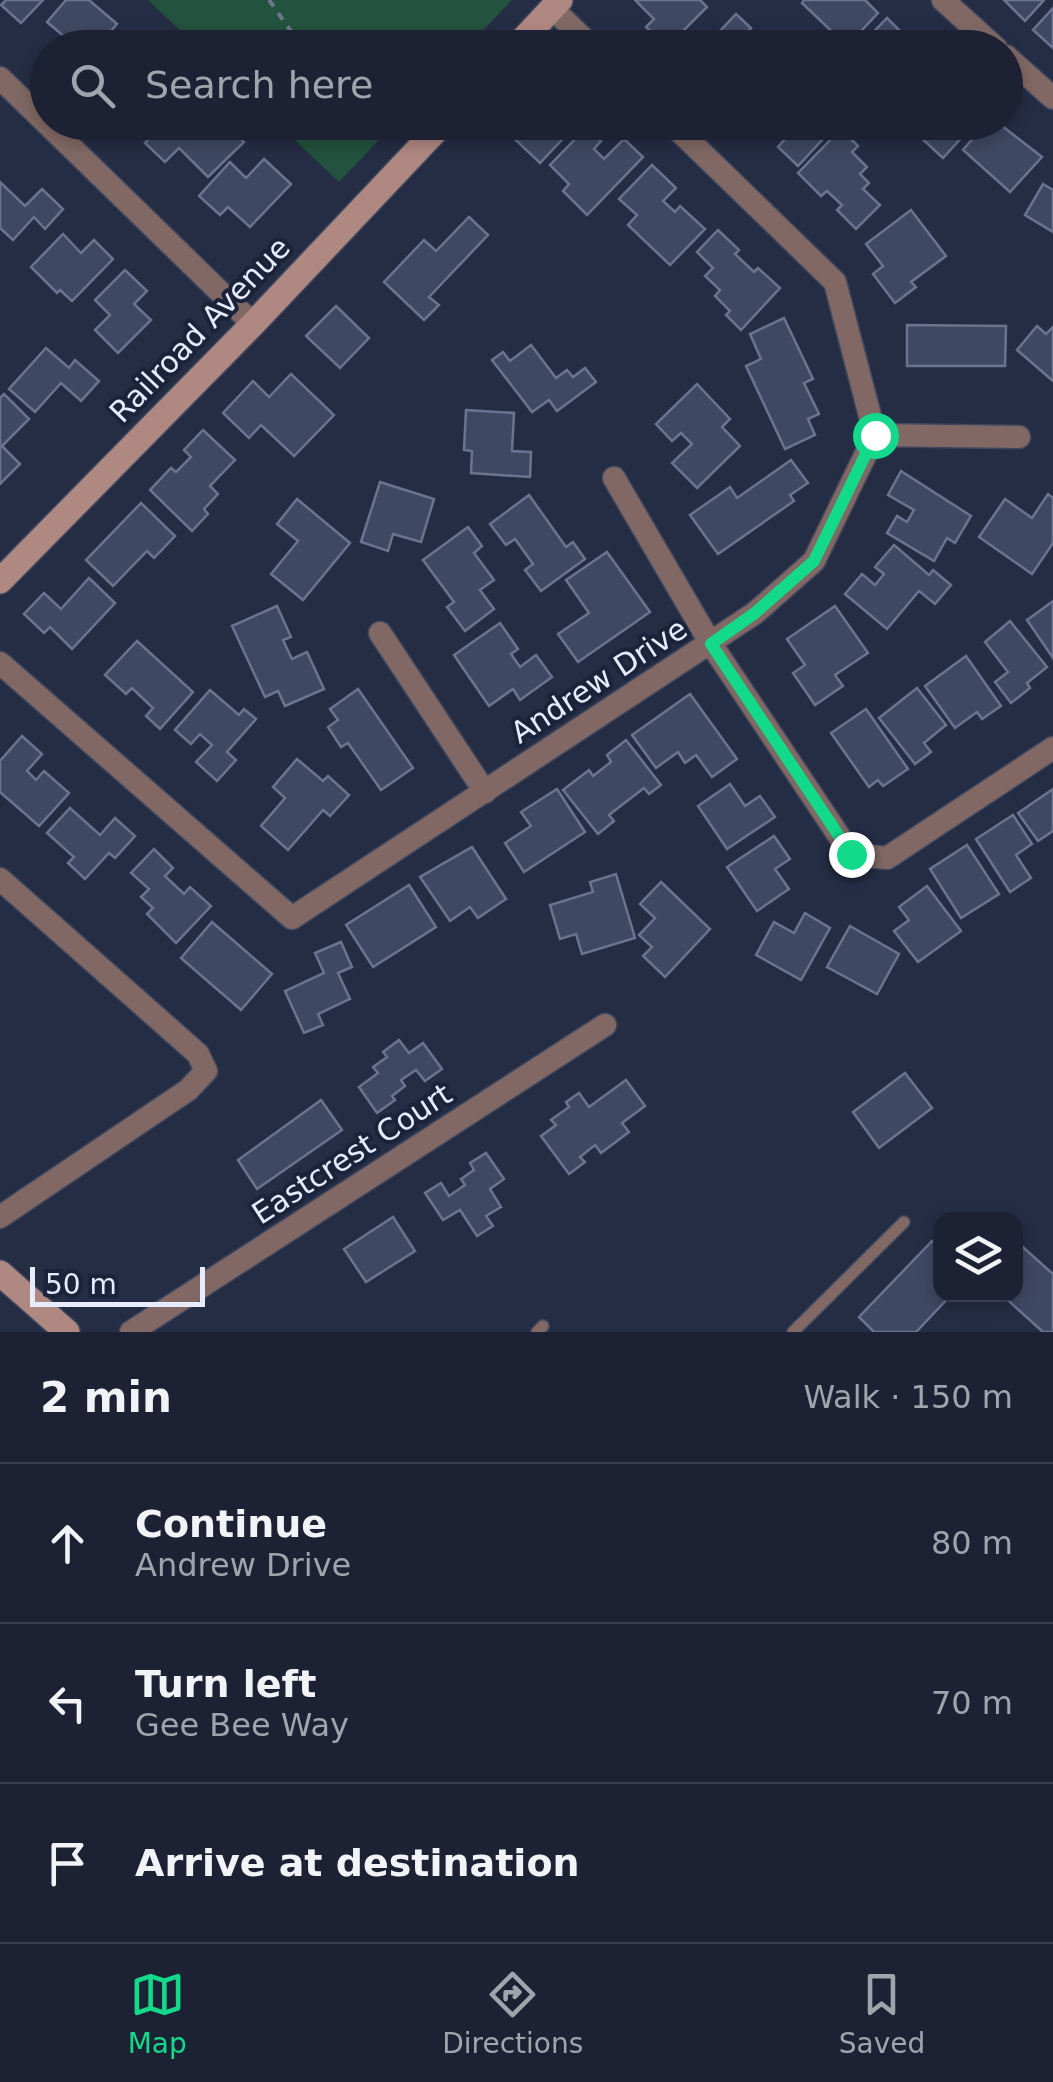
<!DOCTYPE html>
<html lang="en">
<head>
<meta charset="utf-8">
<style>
  :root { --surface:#1c2234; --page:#292f40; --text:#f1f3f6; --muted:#a0a4ac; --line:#3a3f4f; --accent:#13d98a }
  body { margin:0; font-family:"DejaVu Sans",sans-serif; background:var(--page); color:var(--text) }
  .controls { position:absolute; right:30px; bottom:30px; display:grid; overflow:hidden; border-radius:20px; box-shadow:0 5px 15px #0003 }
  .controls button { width:90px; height:90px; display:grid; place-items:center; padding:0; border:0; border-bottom:2px solid var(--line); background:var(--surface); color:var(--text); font:50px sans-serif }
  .scale { position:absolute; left:30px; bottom:25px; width:175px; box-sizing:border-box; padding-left:10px; border:5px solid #e6ecfd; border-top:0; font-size:28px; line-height:35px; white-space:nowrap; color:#e6ecfd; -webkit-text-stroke:8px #1b233b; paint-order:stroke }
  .stop { position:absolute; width:30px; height:30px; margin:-22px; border:8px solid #13d98a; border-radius:50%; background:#fff }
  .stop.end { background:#13d98a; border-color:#fff; box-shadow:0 2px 10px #0008 }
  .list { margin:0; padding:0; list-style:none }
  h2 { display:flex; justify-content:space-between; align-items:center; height:130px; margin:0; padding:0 40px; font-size:42px }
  h2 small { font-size:32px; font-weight:400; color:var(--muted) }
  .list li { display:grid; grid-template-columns:65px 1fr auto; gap:30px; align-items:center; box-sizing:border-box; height:160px; padding:0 40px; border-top:2px solid var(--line) }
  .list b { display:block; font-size:38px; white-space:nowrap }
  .list p { margin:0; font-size:32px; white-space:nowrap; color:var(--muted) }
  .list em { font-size:32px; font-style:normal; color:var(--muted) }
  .icon { flex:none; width:55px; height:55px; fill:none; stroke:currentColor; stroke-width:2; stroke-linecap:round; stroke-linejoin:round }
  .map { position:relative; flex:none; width:1053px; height:1332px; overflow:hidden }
  .search { position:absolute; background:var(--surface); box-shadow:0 5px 15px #0003; left:30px; right:30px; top:30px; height:110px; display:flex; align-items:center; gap:25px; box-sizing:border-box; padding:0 35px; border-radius:55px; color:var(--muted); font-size:38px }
  .sheet { height:610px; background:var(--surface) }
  nav { display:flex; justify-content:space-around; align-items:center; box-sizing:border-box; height:140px; border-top:2px solid var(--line); background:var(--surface); font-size:28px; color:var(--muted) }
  nav a { display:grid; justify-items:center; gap:5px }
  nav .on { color:var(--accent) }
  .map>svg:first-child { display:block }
  .green { fill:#23523e }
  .building { fill:#3f4862; stroke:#6a7491; stroke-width:2.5 }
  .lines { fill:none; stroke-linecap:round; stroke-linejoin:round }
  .lane-casing { stroke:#40485f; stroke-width:14 }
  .street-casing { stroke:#40485f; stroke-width:25 }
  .secondary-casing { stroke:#40485f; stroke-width:28 }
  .path { stroke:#6f768b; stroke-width:4; stroke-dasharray:8 8; stroke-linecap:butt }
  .lane { stroke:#816864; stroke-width:11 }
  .street { stroke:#816864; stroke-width:22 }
  .secondary { stroke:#b08882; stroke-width:25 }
  .route { stroke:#13d98a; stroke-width:12 }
  .labels { text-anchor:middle; stroke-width:8; stroke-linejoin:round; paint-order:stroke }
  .street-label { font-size:30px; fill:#e6ecfd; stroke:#1b233b }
</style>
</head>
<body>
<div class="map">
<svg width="1053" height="1332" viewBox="0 0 1053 1332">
  <rect width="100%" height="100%" fill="#252d45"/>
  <g class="green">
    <polygon points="148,0 512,0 466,48 198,47"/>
    <polygon points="277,123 395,123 339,182"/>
  </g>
  <g class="building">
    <polygon points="6,0 43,0 21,23 1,5"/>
    <polygon points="66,0 89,0 117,24 96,48 55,48 65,37 47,22"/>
    <polygon points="635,0 700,0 707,7 667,47 646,27 654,19"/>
    <polygon points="804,0 865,0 878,13 847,46 802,3"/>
    <polygon points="1004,0 1044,0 1025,21"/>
    <polygon points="1053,8 1053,48 1033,30"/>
    <polygon points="736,14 751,28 746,33 761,48 704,48"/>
    <polygon points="887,18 917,48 858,48"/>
    <polygon points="184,122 201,122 217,138 228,127 244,142 208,177 179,148 165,162 145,143 162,125 172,135"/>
    <polygon points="502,122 567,122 573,128 540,163 500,125"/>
    <polygon points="746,122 833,122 836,125 798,166 778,147 787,137 780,130 774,137 764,128 759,134"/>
    <polygon points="904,122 976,122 943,158"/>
    <polygon points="987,122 997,122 1042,157 1010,192 963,150"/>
    <polygon points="586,128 601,141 594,149 604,159 624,139 643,157 587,215 563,191 569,184 550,165"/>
    <polygon points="841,129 858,146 852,152 867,167 860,174 869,183 863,189 880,205 856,229 837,210 842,205 827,191 821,196 798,173"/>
    <polygon points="264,159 291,184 250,227 228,207 220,215 199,196 230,162 246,178"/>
    <polygon points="652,165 676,188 663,201 675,212 680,206 705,229 670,265 628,225 637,215 619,199"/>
    <polygon points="0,182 25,206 42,189 63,209 45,229 34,217 13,240 0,228"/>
    <polygon points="1043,184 1053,190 1053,232 1025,215"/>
    <polygon points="911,210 946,256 911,282 916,287 895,303 873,274 883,266 866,244"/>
    <polygon points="469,217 488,235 429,297 439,305 424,320 384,282 424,240 436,251"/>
    <polygon points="718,230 739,250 735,254 754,272 758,268 780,288 741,330 726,315 730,311 715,296 720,290 705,276 713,268 697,252"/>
    <polygon points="63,234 81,253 94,240 113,259 72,301 60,290 57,293 31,267"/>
    <polygon points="125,270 147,291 134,304 151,320 118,353 95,330 110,315 95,300"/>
    <polygon points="336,306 369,338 340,368 306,336"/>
    <polygon points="784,318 813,379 804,383 819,414 808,419 815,435 785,449 746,366 761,359 750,334"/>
    <polygon points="907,325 1006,326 1005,366 907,366"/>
    <polygon points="1037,326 1046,334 1053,327 1053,381 1017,350"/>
    <polygon points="531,345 556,378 567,370 573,377 585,368 596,382 557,411 549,400 532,412 492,360 503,352 510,361"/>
    <polygon points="46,348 69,368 75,360 99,381 81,401 61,383 35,412 9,389"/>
    <polygon points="291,374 334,415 294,456 261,425 249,438 223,413 253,381 269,397"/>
    <polygon points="697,384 730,419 722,427 740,446 697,488 672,463 692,444 681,433 672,441 656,424"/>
    <polygon points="4,394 29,419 2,446 20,464 0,484 0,398"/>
    <polygon points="466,410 514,413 512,451 531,452 530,477 471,473 472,451 464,450"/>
    <polygon points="203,430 235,460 210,486 218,494 204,509 208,514 192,531 150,490 171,468 176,472 191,457 184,450"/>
    <polygon points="791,460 808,483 790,495 794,501 718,554 690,515 730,487 737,498"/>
    <polygon points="901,471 971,516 955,543 947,538 934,561 887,533 897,516 907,522 914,510 888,495"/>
    <polygon points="380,482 434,499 421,542 393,534 388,551 361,542"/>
    <polygon points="1048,494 1053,498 1053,543 1032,574 979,537 1005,499 1032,518"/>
    <polygon points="529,495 566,547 573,542 585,559 541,591 525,570 533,564 515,539 506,545 490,524"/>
    <polygon points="297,499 350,543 303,600 271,574 298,541 277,524"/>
    <polygon points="141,503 175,536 154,558 147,551 113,586 86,560"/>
    <polygon points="468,527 482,546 474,553 494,580 480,590 494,609 465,631 447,607 454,602 423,560"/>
    <polygon points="894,545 929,575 933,570 951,585 935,604 919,591 887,629 845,594 862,574 875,585 884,574 875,567"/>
    <polygon points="607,552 650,612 578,662 558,634 589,613 566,580"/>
    <polygon points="89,578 115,603 72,649 50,627 44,633 24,614 44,593 61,609"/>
    <polygon points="1053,601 1053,658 1027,620"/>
    <polygon points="277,606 291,637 283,640 292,659 307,652 324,689 285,706 278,691 265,697 232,626"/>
    <polygon points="835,606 868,653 835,675 843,686 815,705 793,673 805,665 787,639"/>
    <polygon points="1010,621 1047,667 1027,683 1030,688 1011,703 995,682 1008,672 985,642"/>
    <polygon points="500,623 518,649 511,654 520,667 536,655 552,677 520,700 513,689 489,706 454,655"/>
    <polygon points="137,641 193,692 160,729 146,716 153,708 132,688 126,694 105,675"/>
    <polygon points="966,656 1001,706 982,719 977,712 955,728 925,686"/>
    <polygon points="917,688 946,725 924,743 931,752 915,764 879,718"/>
    <polygon points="358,689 413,768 381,790 348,743 341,747 328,727 338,720 330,709"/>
    <polygon points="210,690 239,715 244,709 256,719 227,752 236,760 217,781 196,762 212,745 200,734 191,744 175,730"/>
    <polygon points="690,694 737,759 712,777 696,755 685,763 678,752 656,768 632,735"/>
    <polygon points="866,709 908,769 883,786 878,780 869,787 831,733"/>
    <polygon points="22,736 42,754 27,771 36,780 44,771 69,793 39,826 0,792 0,761"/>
    <polygon points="626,740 661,785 649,794 644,788 609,815 614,821 598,834 563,790 589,770 593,776 611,762 607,755"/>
    <polygon points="297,759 323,781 328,776 349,795 330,816 323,810 288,850 261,826 285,798 273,787"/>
    <polygon points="730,784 745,806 760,796 775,817 727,849 698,806"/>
    <polygon points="557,789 585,832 524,872 505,843 531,826 521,812"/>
    <polygon points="1053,789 1053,831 1038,841 1018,813"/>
    <polygon points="70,808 100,835 115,818 135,836 115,858 109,853 85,879 68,863 74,857 47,833"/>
    <polygon points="1013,815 1032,844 1016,855 1031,878 1010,892 976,839"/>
    <polygon points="774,836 790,859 775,869 789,889 757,911 727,867"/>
    <polygon points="967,845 999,894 961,918 930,869"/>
    <polygon points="472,847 506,899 478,918 470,907 450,921 420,877"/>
    <polygon points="154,849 173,868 165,876 184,894 190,887 211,906 176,943 147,914 153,908 141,897 149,889 131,873"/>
    <polygon points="616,874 635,938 582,954 576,934 560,939 550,905 593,892 590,882"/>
    <polygon points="661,882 710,929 665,977 643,956 652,947 639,935 655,918 640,904"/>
    <polygon points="409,885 436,927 373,967 346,925"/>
    <polygon points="927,886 961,931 918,962 894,931 909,920 899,907"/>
    <polygon points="805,913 830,928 801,980 756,955 774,922 794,933"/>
    <polygon points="212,922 272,974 241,1010 181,958"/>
    <polygon points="850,926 899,954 877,994 827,967"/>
    <polygon points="341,942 352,967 338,973 350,999 318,1014 323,1025 304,1033 285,991 324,973 315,953"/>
    <polygon points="399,1040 409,1053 423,1043 442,1069 425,1081 416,1070 401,1080 405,1086 392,1096 395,1100 377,1113 359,1087 378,1073 373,1067 387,1057 383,1052"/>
    <polygon points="905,1073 932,1108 879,1148 853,1112"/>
    <polygon points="626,1080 645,1106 622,1123 629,1132 601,1153 595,1145 580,1157 585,1162 569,1174 541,1136 556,1125 551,1120 569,1107 566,1102 579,1093 589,1107"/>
    <polygon points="321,1100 342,1130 257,1189 238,1160"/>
    <polygon points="486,1153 504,1179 490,1189 501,1207 486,1216 493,1226 477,1236 460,1210 443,1220 425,1193 441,1183 449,1196 465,1185 461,1179 474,1170 470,1163"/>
    <polygon points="393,1217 415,1251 366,1282 344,1249"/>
    <polygon points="932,1241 940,1249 940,1294 952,1294 916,1332 874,1332 859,1317"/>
    <polygon points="1016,1241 1053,1274 1053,1332 1043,1332 1001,1294 1016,1294"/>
  </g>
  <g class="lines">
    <g class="lane-casing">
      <g id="lane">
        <polyline points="537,1332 543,1326"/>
        <polyline points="793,1332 904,1222"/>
      </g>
    </g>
    <g class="street-casing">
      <g id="street">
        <polyline points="943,0 996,48"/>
        <polyline points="552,8 593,48"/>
        <polyline points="1006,56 1053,98"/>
        <polyline points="0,78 253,324"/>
        <polyline points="875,435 1019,437"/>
        <polyline points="614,478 711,644 851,854 887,858 1053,748"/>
        <polyline points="380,633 485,792"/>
        <polyline points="0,663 292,918 755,613 814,561 875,435 835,282 670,122"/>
        <polyline points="0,879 198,1054 206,1071 188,1090 0,1217"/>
        <polyline points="131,1332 605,1025"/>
      </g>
    </g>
    <g class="secondary-casing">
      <g id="secondary">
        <polyline points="515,48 560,0"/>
        <polyline points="0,581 253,324 444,122"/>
        <polyline points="0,1273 67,1332"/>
      </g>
    </g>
    <g class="path">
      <polyline points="269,0 303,48"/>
      <polyline points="356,122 370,138"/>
    </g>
    <use href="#lane" class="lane"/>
    <use href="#street" class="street"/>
    <use href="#secondary" class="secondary"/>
  </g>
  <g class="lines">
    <polyline class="route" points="851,854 711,644 755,613 814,561 875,435"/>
  </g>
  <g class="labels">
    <g class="street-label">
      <text transform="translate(200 330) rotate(-46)" y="10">Railroad Avenue</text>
      <text transform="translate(599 681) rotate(-33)" y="10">Andrew Drive</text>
      <text transform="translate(352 1154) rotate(-33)" y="10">Eastcrest Court</text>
    </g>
  </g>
</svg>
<div class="controls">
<button><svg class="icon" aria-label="layers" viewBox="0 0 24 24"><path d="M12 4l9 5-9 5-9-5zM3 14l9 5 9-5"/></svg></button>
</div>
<div class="scale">50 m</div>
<div class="stop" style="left:875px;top:435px"></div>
<div class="stop end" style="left:851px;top:854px"></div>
<div class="search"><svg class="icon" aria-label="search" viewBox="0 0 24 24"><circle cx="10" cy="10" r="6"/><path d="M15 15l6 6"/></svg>Search here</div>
</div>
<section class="sheet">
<h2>2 min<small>Walk · 150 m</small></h2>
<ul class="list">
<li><svg class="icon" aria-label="ahead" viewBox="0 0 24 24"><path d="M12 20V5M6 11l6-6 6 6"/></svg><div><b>Continue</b><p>Andrew Drive</p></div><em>80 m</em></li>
<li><svg class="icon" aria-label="left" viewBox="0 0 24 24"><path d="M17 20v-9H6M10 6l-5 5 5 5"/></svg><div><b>Turn left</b><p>Gee Bee Way</p></div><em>70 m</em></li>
<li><svg class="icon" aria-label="arrive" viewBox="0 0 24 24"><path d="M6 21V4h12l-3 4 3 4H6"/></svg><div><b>Arrive at destination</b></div></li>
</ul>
</section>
<nav>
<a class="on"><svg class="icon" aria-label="map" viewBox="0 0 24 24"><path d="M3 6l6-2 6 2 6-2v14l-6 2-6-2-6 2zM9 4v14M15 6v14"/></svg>Map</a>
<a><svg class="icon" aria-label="directions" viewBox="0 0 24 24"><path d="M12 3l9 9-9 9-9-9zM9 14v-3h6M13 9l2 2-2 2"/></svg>Directions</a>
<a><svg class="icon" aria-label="saved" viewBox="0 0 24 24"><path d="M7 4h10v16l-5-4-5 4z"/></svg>Saved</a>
</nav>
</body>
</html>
